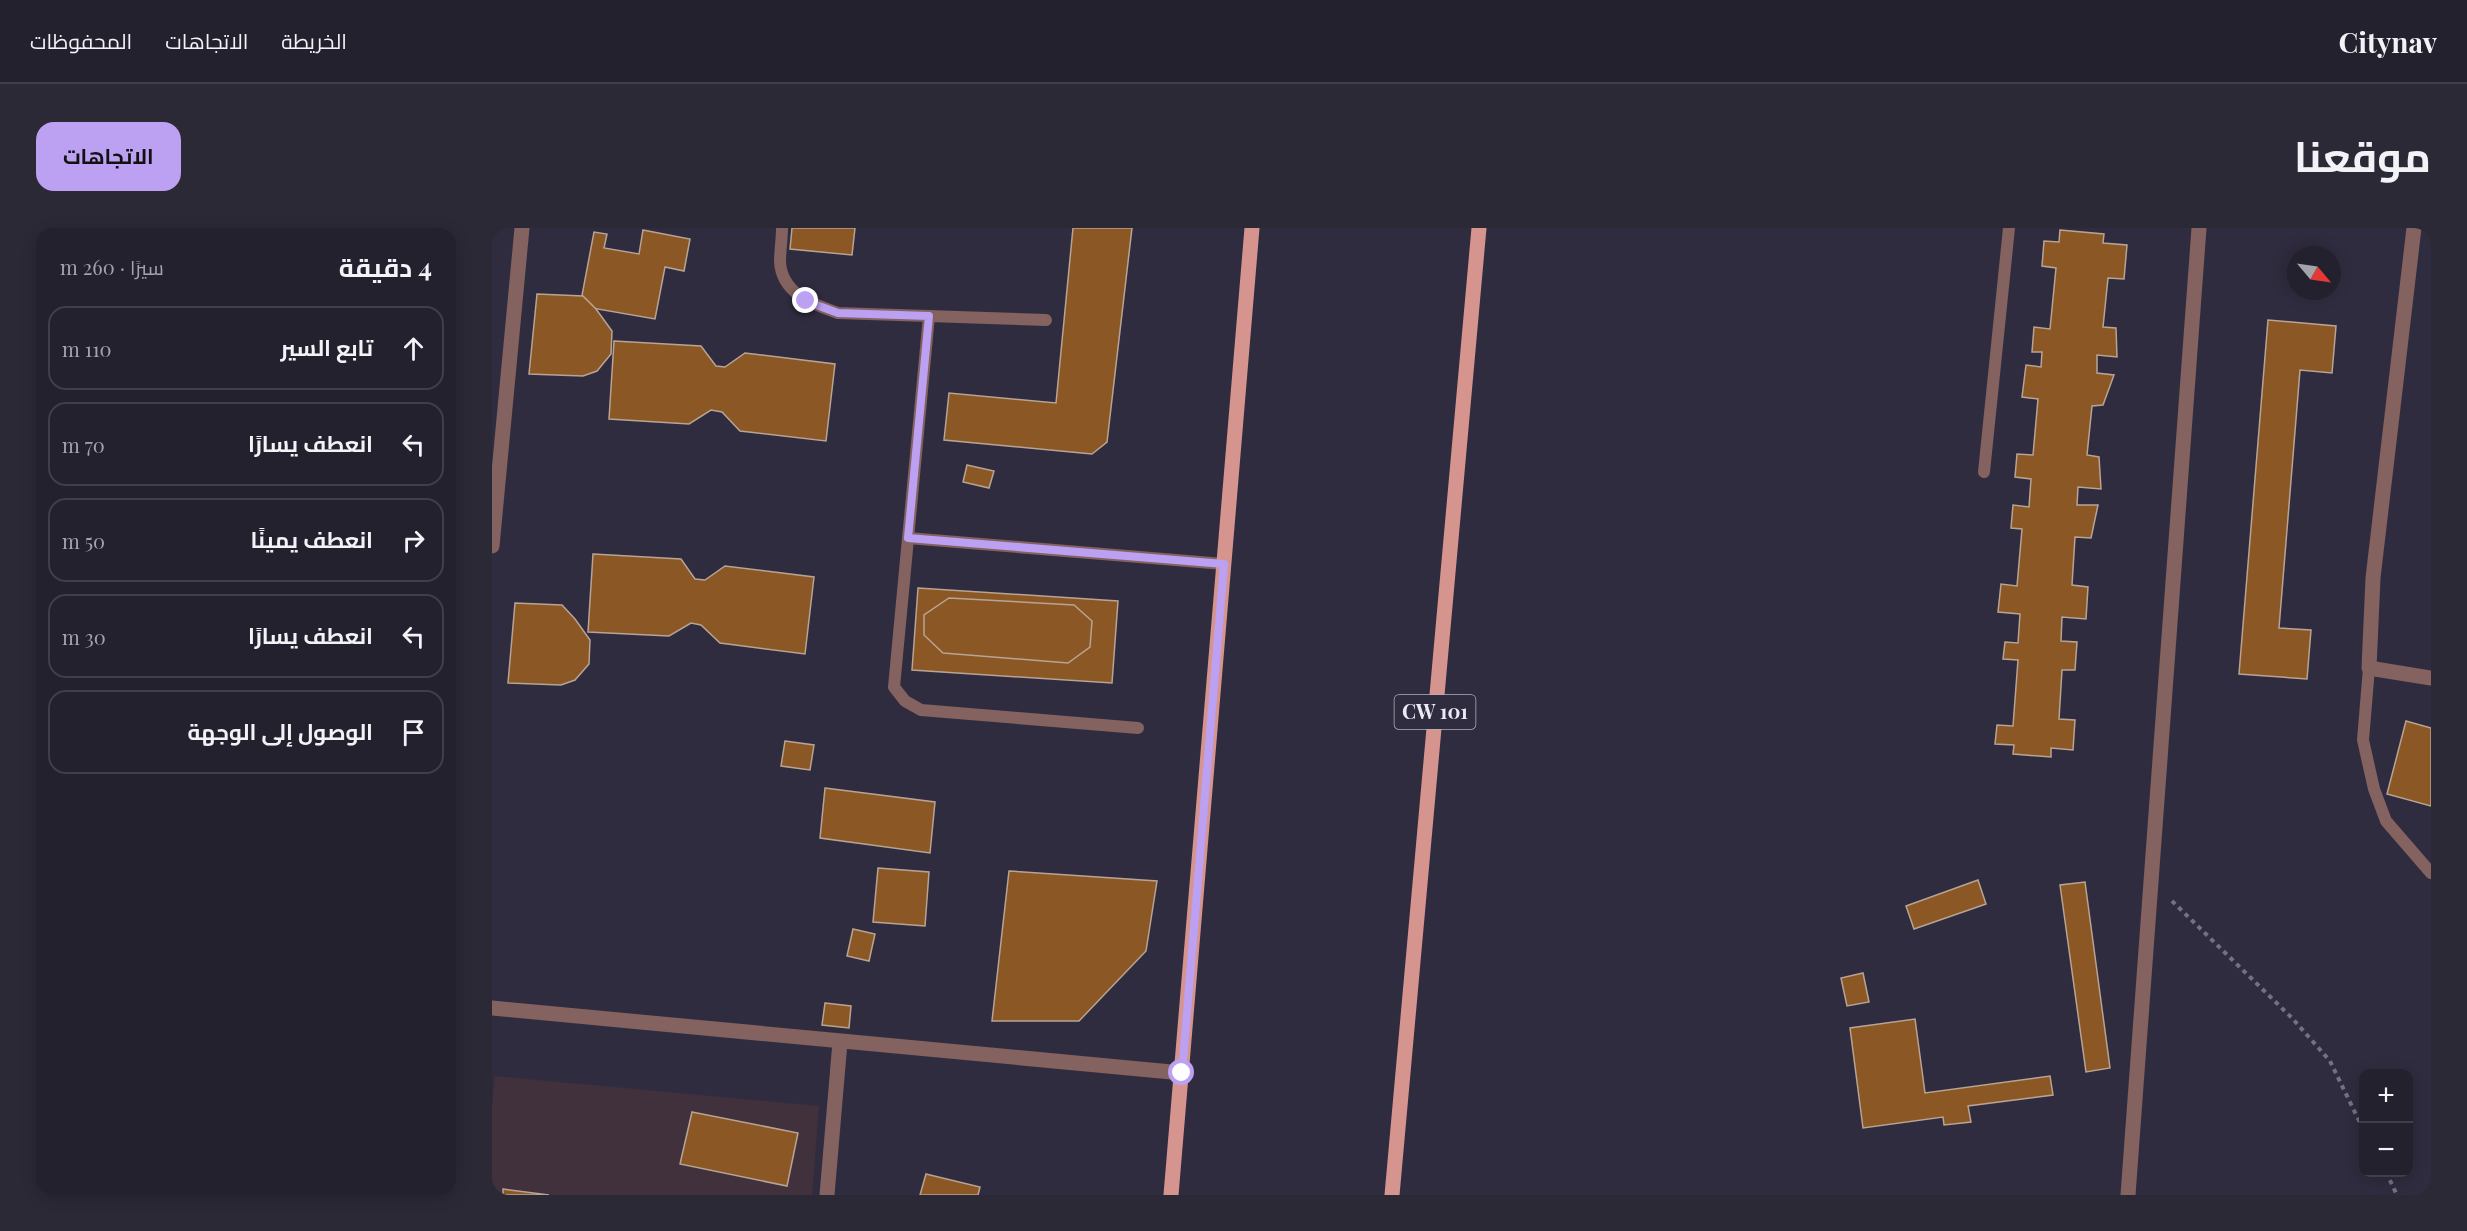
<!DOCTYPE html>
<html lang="ar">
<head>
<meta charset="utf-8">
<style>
  :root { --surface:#24212f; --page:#2c2937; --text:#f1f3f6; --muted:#a3a3aa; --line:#413e4b; --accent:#bca0f2 }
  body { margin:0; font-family:"Playfair Display",Cairo,serif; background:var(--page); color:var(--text); direction:rtl }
  .controls { position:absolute; right:18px; bottom:18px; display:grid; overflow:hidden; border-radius:12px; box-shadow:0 3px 15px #0003 }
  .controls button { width:54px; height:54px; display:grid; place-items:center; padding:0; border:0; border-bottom:2px solid var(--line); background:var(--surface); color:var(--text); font:30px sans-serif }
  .compass { position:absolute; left:1795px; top:18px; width:54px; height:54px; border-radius:50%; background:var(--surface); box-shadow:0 3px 15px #0003; rotate:119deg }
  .stop { position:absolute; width:18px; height:18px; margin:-14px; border:4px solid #bca0f2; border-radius:50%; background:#fff }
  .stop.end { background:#bca0f2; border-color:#fff; box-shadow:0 2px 6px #0008 }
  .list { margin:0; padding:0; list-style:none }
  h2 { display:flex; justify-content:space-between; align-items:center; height:78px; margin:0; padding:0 24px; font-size:26px }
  h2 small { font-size:20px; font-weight:400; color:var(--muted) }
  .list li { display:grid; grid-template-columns:39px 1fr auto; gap:18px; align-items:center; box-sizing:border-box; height:84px; margin:0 12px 12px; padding:0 12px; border:2px solid var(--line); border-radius:18px }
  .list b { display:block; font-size:22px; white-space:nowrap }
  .list em { font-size:20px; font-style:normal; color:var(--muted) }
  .icon { flex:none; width:33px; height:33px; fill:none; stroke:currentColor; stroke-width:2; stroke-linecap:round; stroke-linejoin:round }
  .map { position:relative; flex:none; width:1939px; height:967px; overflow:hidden; direction:ltr; border-radius:18px }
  header { display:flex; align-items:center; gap:36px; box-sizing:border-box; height:84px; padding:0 30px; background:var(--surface); border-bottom:2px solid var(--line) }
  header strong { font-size:28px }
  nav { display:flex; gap:33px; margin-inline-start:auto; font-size:21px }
  .intro { display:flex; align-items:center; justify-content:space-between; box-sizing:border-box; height:144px; padding:0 36px }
  h1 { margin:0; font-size:42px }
  .button { padding:15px 27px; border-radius:18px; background:var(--accent); color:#111; font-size:21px; font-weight:700 }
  main { display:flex; gap:36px; padding:0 36px }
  aside { flex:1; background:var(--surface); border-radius:18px; box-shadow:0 3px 15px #0003 }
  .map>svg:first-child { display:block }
  .commercial { fill:#41313d }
  .building { fill:#8b5724; stroke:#b8a494; stroke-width:1.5 }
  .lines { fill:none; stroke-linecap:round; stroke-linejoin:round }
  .path { stroke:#757182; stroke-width:4; stroke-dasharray:4.5 4.5; stroke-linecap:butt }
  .lane { stroke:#836260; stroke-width:12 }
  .street { stroke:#836260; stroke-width:15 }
  .primary { stroke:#d6948f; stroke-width:15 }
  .route { stroke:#bca0f2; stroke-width:8 }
  .labels { text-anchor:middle; stroke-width:4.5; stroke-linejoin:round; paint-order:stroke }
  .shield { fill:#302c3f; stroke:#b4b1bf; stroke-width:1.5 }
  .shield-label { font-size:20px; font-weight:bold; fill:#eceaf6 }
</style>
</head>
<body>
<header>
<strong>Citynav</strong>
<nav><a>الخريطة</a><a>الاتجاهات</a><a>المحفوظات</a></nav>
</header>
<div class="intro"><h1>موقعنا</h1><a class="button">الاتجاهات</a></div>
<main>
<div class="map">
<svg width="1939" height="967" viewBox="0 0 1939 967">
  <rect width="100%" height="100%" fill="#302c3f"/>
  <polygon class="commercial" points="3,848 327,878 320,967 0,967 0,879"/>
  <g class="building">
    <polygon points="300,0 363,0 360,27 298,21"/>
    <polygon points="581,0 640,0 615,214 600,226 452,212 457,165 564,175"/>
    <polygon points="151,2 198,11 192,43 173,39 163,91 88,78 102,4 115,6 112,20 147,26"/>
    <polygon points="1568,2 1612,6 1611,15 1635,17 1632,51 1616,50 1611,99 1624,100 1625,129 1605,127 1605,145 1622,147 1611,177 1600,178 1595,227 1607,229 1609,261 1586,259 1585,277 1606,277 1599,310 1583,309 1580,357 1596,359 1594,391 1570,389 1569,413 1585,414 1583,442 1570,442 1567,491 1583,492 1581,522 1559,520 1559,529 1521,526 1522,517 1503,516 1505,497 1521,498 1526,432 1511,431 1513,414 1526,415 1528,386 1506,384 1509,356 1525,358 1530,301 1519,300 1521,277 1537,279 1539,251 1523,249 1525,226 1541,227 1546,171 1530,169 1534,137 1549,139 1550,124 1540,124 1542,99 1558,101 1564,40 1550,38 1552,13 1567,14"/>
    <polygon points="45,66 91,68 104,81 120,103 119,126 105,143 91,148 37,146"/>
    <polygon points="1776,92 1844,98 1840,145 1808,142 1787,400 1819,402 1815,451 1747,446"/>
    <polygon points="122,113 209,118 224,138 233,139 253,125 343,136 334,213 248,203 230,184 219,182 197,196 117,191"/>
    <polygon points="475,237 502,243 497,260 471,254"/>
    <polygon points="101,326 189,331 203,351 213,352 233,338 322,349 313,426 228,415 209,397 199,395 177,408 96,404"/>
    <polygon points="426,360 626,373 620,455 420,442"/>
    <polygon points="457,370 582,377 600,393 598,419 576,435 451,425 432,407 432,387"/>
    <polygon points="23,375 70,377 83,391 98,412 97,436 83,452 69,457 16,455"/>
    <polygon points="1914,493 1939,500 1939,578 1895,566"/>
    <polygon points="293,513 322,517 318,542 289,538"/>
    <polygon points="333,560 443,574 438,625 328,610"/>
    <polygon points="386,640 437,644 433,698 381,694"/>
    <polygon points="517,643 665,653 654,723 587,793 500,793"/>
    <polygon points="1486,652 1494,676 1422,701 1414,678"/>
    <polygon points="1593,654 1618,840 1594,844 1568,657"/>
    <polygon points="361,701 383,706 377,733 355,728"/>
    <polygon points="1371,745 1377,774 1355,778 1349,750"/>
    <polygon points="333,775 359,778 357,800 330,797"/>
    <polygon points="1423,791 1433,865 1558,848 1561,867 1476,878 1479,894 1452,897 1451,889 1371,900 1358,800"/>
    <polygon points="200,884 306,905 295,958 188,936"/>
    <polygon points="434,946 488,959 486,967 428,967"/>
    <polygon points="11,961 57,967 11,967"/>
  </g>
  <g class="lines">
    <g class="path">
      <polyline points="1680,673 1800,790 1838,833 1872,903"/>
      <polyline points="1894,944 1905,967"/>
    </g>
    <g class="lane">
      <path d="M290,0c0,11 -2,23 -2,34 2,32 33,42 58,51l208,7"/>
      <polyline points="437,88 402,459 413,473 429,482 646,500"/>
      <polyline points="1492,244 1517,0"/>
      <polyline points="416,310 732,336"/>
      <polyline points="1877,440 1871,512 1882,561 1894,593 1939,645"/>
    </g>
    <g class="street">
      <polyline points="1922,0 1881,350 1877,440 1939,450"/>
      <polyline points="0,318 30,0"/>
      <polyline points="0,780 690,845"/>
      <polyline points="335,967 348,814"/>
      <polyline points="1636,967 1707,0"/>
    </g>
    <g class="primary">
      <polyline points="679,967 760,0"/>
      <polyline points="900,967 987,0"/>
    </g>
  </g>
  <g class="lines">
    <polyline class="route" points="314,73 346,85 437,88 416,310 732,336 690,845"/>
  </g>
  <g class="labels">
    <rect class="shield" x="902.5" y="467" width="81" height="34" rx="4.5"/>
    <g class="shield-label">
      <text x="943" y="491">CW 101</text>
    </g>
  </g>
</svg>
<div class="controls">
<button>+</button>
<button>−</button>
</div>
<svg class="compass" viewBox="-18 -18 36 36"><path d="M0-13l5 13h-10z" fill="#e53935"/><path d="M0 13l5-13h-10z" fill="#a3a3aa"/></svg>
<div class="stop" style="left:690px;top:845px"></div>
<div class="stop end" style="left:314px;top:73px"></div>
</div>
<aside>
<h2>4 دقيقة<small>سيرًا · 260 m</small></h2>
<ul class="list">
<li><svg class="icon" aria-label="ahead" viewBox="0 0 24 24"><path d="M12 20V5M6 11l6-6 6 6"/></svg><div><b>تابع السير</b></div><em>110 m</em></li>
<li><svg class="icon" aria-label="left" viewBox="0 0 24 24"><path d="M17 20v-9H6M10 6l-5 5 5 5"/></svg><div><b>انعطف يسارًا</b></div><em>70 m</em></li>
<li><svg class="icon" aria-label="right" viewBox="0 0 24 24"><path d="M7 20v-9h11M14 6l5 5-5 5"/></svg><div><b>انعطف يمينًا</b></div><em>50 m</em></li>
<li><svg class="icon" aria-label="left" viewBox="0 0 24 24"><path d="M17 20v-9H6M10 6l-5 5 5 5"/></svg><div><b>انعطف يسارًا</b></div><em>30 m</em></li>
<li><svg class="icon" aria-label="arrive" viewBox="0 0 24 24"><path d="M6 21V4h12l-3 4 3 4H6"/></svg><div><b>الوصول إلى الوجهة</b></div></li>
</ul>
</aside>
</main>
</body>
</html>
